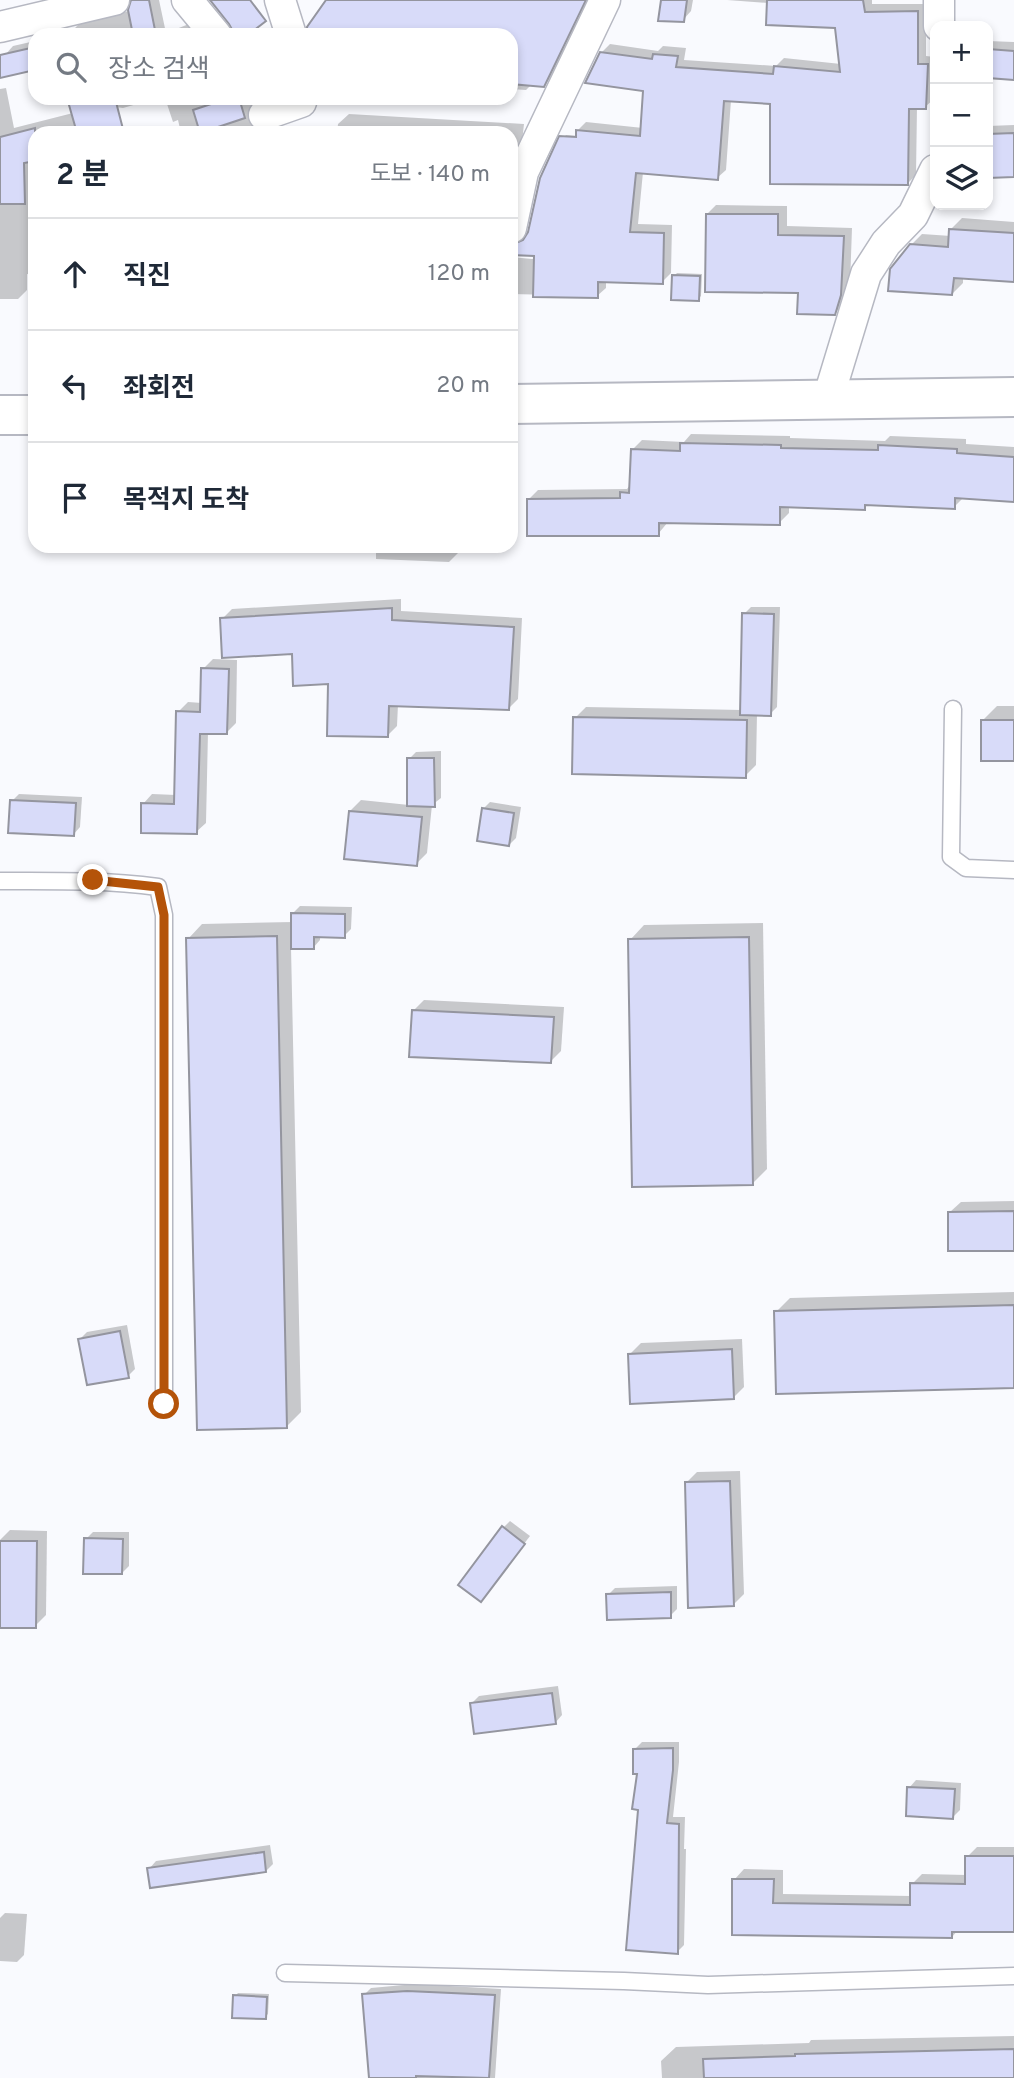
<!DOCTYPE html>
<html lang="ko">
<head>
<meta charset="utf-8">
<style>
  :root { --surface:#fff; --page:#f6f6f7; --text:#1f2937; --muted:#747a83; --line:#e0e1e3 }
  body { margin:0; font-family:Overpass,"Noto Sans KR",sans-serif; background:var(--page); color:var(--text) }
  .controls { position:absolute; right:21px; top:21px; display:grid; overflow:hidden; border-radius:14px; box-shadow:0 4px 10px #0003 }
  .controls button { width:63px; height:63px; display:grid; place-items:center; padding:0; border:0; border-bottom:2px solid var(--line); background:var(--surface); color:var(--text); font:35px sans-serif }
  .stop { position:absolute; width:21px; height:21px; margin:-16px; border:5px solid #b45309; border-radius:50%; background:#fff }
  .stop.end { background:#b45309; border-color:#fff; box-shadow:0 2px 7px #0008 }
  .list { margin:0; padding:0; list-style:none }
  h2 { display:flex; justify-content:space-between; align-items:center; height:91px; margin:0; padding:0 28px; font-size:30px }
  h2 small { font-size:23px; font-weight:400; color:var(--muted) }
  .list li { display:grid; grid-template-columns:46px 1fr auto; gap:21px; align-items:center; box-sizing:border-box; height:112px; padding:0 28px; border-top:2px solid var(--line) }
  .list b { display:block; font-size:26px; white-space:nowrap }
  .list em { font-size:23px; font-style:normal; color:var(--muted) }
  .icon { flex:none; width:38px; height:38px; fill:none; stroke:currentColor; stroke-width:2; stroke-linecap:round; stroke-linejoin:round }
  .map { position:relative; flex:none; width:1014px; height:2078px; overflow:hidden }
  .search { position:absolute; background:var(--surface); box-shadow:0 4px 10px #0003; left:28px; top:28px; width:490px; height:77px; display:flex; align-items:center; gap:18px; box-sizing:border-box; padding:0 24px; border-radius:21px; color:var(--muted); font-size:26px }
  .panel { position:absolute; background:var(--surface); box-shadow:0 4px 10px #0003; left:28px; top:126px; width:490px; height:427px; border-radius:21px }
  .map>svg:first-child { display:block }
  .shadow { fill:#0003 }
  .building { fill:#d8dbf9; stroke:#94959f; stroke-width:2 }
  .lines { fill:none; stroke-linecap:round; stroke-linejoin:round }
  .lane-casing { stroke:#b6b8c2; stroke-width:19 }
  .street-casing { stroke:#b6b8c2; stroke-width:33 }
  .secondary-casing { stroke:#b6b8c2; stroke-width:42 }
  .lane { stroke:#fff; stroke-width:16 }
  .street { stroke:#fff; stroke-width:30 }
  .secondary { stroke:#fff; stroke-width:38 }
  .route { stroke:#b45309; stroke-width:9 }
</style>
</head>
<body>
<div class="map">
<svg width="1014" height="2078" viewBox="0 0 1014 2078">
  <rect width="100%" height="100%" fill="#f9fafe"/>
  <g class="shadow">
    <polygon points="133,0 159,0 166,33 189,24 194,35 60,35 75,32 74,29 83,20 129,11"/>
    <polygon points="328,0 588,0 551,78 544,85 532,84 526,90 511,89 511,35 309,35"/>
    <polygon points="663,0 693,0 691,11 683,20"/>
    <polygon points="727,0 872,0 872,4 926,4 926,56 935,57 934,99 925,107 917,107 916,175 908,183 772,103 731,100 726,170 717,178 643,172 638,224 672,225 671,273 662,282 606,280 606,288 597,296 511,294 511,257 543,260 558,144 566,135 578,136 578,130 586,122 643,128 645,90 601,53 610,44 658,51 663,46 686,48 684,60 776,66 784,58 841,64 837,26 768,3"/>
    <polygon points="35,41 35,68 5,55 13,46"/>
    <polygon points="988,41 1014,42 1014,78 988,77"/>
    <polygon points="6,88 14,128 73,113 69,98 158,98 123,108 116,107 114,133 35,133 35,159 32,159 35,275 27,274 27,290 18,299 0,299 0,89"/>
    <polygon points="165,98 255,98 255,111 261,119 264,133 181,133 178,120 173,122"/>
    <polygon points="349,114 524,124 522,142 511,172 511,133 337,133 338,124"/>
    <polygon points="1014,125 1014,175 988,176 988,126"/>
    <polygon points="716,205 787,206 787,226 852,228 850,285 844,304 834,314 800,291 707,214"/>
    <polygon points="962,218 1014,222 1014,281 963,277 963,283 952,294 911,245 922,234 951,236 951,229"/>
    <polygon points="677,273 702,274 701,296 698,299 674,276"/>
    <polygon points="691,434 790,436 790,438 885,441 890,436 966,439 966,444 1014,447 1014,501 964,497 954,507 868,503 864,508 789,506 789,513 779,523 668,522 658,534 528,500 538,490 627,489 631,484 632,450 642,440 684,442"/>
    <polygon points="376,546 460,546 460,551 449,562 376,559"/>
    <polygon points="401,599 401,611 522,618 518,699 508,709 398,704 397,726 387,736 294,652 222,619 232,609"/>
    <polygon points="751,607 780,607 777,707 770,714 757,714 756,765 745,776 575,718 586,707 742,710 744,614"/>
    <polygon points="213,659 237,660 236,723 226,733 208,732 206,823 196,832 143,804 152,794 176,795 178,712 188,702 202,703 203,669"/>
    <polygon points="997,706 1014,706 1014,759 982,721"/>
    <polygon points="441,751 441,798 432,805 427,853 416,864 350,811 361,800 409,805 409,759 416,752"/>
    <polygon points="19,794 82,797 80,827 73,835 12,801"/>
    <polygon points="490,802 521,807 516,838 509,845 483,809"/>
    <polygon points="300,906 352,907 351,929 344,936 320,936 320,940 313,948 291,947 301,1412 287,1426 188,939 202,924 293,922 293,913"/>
    <polygon points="763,923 767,1169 753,1183 630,940 644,925"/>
    <polygon points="424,1000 564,1007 561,1051 550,1062 413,1011"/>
    <polygon points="1014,1201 1014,1249 950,1212 961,1202"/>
    <polygon points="1014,1292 1014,1386 776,1312 790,1298"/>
    <polygon points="127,1325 135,1369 128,1376 80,1339 87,1332"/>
    <polygon points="742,1339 744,1387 733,1398 630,1354 641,1343"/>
    <polygon points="740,1471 744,1594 733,1605 686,1483 697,1472"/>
    <polygon points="510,1521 530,1536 487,1592 503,1528"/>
    <polygon points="10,1530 47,1531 46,1615 35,1626 0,1626 0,1540"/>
    <polygon points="93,1532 129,1532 129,1566 122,1573 86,1539"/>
    <polygon points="677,1586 677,1609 670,1616 608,1595 615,1588"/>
    <polygon points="558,1686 562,1715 555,1723 472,1703 479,1696"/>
    <polygon points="642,1742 679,1742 679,1762 673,1817 685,1817 684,1849 686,1849 684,1945 677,1952 640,1809 635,1749"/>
    <polygon points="916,1780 961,1783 960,1810 953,1817 909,1788"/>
    <polygon points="270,1845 273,1864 266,1871 149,1869 156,1861"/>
    <polygon points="977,1847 1014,1847 1014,1930 958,1930 952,1937 733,1933 734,1880 744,1869 783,1870 783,1894 912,1896 912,1884 922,1874 967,1875 967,1857"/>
    <polygon points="5,1913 27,1914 24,1955 17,1962 0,1961 0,1918"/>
    <polygon points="415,1984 501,1989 495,2078 370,2078 364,1995 371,1988"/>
    <polygon points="238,1993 269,1994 268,2014 265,2017 235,1996"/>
    <polygon points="1014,2036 1014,2078 662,2078 661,2061 676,2047 809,2043 811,2040"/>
  </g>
  <g class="building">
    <polygon points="131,0 149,0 156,35 133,35 128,10"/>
    <polygon points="210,0 250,0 266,21 248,35 235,35 229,24"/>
    <polygon points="326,0 586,0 544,87 511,84 511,35 308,35 307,27"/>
    <polygon points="661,0 687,0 684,22 658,21"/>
    <polygon points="767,0 863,0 865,12 918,11 918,64 928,64 926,109 909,109 908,185 770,184 770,104 724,101 718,180 636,173 630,232 664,233 663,284 598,282 598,298 533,297 534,256 511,255 511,245 523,240 528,232 540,178 559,136 576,137 576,130 640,136 643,91 585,83 600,52 652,59 653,54 678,56 676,67 773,74 774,66 840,72 835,28 766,25"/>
    <polygon points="35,47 35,70 0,78 0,55"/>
    <polygon points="988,49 1014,51 1014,80 988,78"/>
    <polygon points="67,98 115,98 124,133 77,133"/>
    <polygon points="229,98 239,98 245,118 200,133 193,110"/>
    <polygon points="35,128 35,161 24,163 25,204 0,204 0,137"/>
    <polygon points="1014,133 1014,177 988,178 988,134"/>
    <polygon points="706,214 778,214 778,235 844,236 841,295 835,315 797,314 798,293 705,292"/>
    <polygon points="949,229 1014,233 1014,282 954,278 952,295 888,291 890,269 910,244 948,247"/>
    <polygon points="672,275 700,276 699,301 671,300"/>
    <polygon points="680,443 781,445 781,448 878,450 878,445 957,449 957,453 1014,457 1014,502 955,498 955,509 865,505 865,510 780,507 780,525 659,523 659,536 527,536 527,499 620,498 620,492 629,493 631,449 680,451"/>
    <polygon points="392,608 392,620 514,627 509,710 389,706 388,737 327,736 328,684 293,686 292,654 222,658 220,618"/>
    <polygon points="742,613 774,614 771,716 740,715"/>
    <polygon points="201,668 229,669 227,734 200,734 197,834 141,833 141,803 174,804 176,711 200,712"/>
    <polygon points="573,717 747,720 746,778 572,774"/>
    <rect x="981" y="720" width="33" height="41"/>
    <polygon points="407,758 434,758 435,807 407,806"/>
    <polygon points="10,800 76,803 74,836 8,833"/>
    <polygon points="482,808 514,813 509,846 477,841"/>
    <polygon points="349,811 422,817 417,866 344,859"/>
    <polygon points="291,913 345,914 345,938 314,937 314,949 291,949"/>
    <polygon points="277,936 287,1428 197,1430 186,938"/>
    <polygon points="749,937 753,1185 632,1187 628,939"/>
    <polygon points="412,1010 554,1017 551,1063 409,1057"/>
    <polygon points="1014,1211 1014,1251 948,1251 948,1212"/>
    <polygon points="1014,1305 1014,1388 776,1394 774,1311"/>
    <polygon points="120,1331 129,1378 87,1385 78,1339"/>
    <polygon points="732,1349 734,1399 630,1404 628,1354"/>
    <polygon points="730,1481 734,1606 688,1608 685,1482"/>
    <polygon points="502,1526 525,1544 481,1602 458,1585"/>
    <polygon points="84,1538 123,1539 122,1574 83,1574"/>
    <polygon points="0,1541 37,1541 36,1628 0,1628"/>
    <polygon points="671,1592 671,1618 607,1620 606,1594"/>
    <polygon points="552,1693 556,1724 474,1734 470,1703"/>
    <polygon points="673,1748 673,1770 667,1823 679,1824 678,1954 626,1950 638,1810 632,1809 637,1774 633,1774 633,1749"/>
    <polygon points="907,1787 955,1789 953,1819 906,1816"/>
    <polygon points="264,1852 266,1872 150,1888 147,1868"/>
    <polygon points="965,1856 1014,1856 1014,1932 952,1932 952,1938 732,1935 732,1879 774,1879 773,1903 910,1905 910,1883 965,1884"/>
    <polygon points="407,1991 495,1995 489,2078 416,2076 416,2078 369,2078 362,1994"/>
    <polygon points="233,1995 267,1997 266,2019 232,2018"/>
    <polygon points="1014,2049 1014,2078 704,2078 703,2059 795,2056 795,2054"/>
  </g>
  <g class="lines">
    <g class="lane-casing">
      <g id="lane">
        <polyline points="953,709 951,857 966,868 1014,870"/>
        <path d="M0,881c53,0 105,-1 158,6l6,28v489"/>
        <polyline points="285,1973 624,1981 708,1985 1014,1976"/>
      </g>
    </g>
    <g class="street-casing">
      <g id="street">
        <polyline points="187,0 216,35"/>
        <polyline points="280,0 291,35"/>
        <polyline points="939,0 939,26"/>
        <polyline points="0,27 114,0"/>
        <polyline points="264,115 301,102 302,98"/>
        <polyline points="511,228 523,172 605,0"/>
        <polyline points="827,402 866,274 886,243 913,215 935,170"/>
      </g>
    </g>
    <g class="secondary-casing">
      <g id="secondary">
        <polyline points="511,404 1014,397"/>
        <polyline points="0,415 35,415"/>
      </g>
    </g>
    <use href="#lane" class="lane"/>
    <use href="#street" class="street"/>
    <use href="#secondary" class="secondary"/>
  </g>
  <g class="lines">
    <polyline class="route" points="93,880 158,887 164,915 164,1404"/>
  </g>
</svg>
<div class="controls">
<button>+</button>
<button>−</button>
<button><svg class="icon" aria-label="layers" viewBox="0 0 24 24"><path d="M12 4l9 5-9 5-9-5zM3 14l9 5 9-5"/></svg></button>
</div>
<div class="stop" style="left:164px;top:1404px"></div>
<div class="stop end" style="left:93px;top:880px"></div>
<div class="search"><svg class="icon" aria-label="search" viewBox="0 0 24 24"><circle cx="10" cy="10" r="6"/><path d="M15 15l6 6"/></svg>장소 검색</div>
<section class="panel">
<h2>2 분<small>도보 · 140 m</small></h2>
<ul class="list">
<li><svg class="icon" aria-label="ahead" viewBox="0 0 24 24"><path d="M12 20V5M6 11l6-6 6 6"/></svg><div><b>직진</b></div><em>120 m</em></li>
<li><svg class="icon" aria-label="left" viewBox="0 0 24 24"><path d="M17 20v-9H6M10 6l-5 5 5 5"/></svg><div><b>좌회전</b></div><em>20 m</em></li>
<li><svg class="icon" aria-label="arrive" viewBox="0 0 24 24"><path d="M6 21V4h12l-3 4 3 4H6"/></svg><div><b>목적지 도착</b></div></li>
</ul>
</section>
</div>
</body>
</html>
